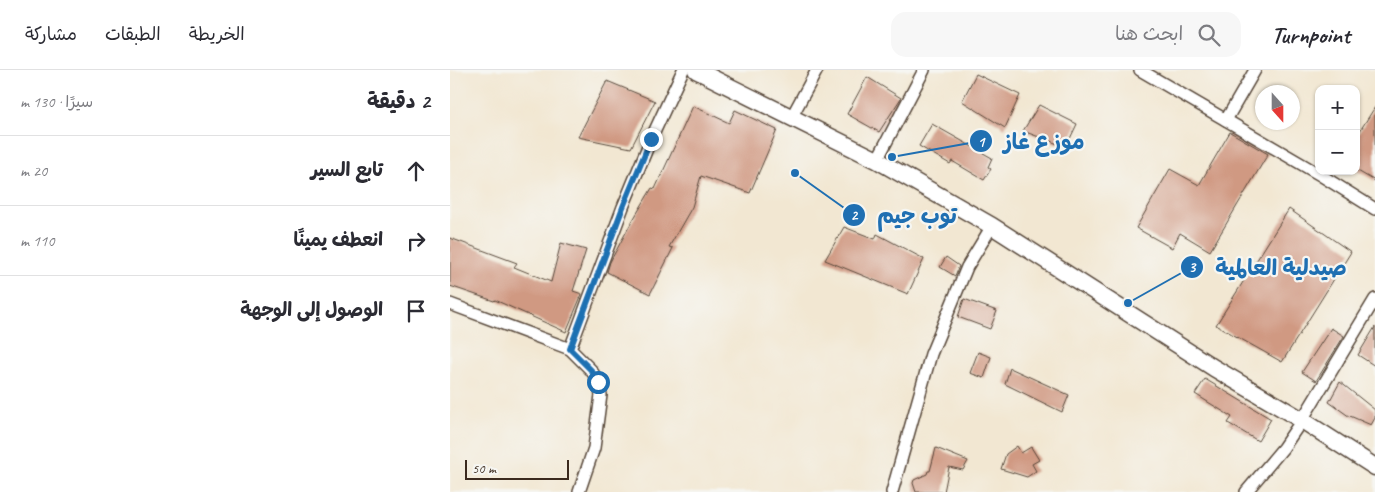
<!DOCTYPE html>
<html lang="ar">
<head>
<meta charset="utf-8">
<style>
  :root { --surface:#fff; --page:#f7f7f7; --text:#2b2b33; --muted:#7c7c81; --line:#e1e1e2 }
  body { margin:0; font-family:Caveat,"Playpen Sans Arabic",sans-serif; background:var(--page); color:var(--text); direction:rtl }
  .controls { position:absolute; right:15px; top:15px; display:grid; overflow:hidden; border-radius:10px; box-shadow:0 1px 4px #0004 }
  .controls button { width:45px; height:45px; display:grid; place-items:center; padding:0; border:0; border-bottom:1px solid var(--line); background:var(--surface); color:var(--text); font:25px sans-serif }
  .compass { position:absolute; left:805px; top:15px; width:45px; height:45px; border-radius:50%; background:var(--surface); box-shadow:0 1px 4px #0004; rotate:159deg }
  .scale { position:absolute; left:15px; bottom:12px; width:104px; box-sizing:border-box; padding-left:5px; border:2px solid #3b2a1e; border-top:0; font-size:14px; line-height:18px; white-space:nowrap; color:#3b2a1e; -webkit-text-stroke:4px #f6f6f2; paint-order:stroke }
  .stop { position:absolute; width:15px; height:15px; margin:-11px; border:4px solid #1f6fb2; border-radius:50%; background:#fff }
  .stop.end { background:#1f6fb2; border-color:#fff; box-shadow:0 1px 5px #0008 }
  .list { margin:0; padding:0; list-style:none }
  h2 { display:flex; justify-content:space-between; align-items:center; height:65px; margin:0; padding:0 20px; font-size:21px }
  h2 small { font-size:16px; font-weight:400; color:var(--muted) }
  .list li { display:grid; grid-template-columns:32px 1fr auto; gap:15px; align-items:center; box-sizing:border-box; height:70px; padding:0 20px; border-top:1px solid var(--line) }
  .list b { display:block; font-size:19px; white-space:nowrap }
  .list em { font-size:16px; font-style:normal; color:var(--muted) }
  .icon { flex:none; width:28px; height:28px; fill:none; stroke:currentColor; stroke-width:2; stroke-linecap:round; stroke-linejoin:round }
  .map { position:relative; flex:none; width:925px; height:422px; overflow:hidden; direction:ltr }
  header { display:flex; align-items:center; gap:30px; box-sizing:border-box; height:70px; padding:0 25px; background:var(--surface); border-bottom:1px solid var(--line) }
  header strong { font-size:24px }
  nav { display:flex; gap:28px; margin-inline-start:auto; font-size:18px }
  .search { width:350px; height:45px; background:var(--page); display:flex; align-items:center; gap:12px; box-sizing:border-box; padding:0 18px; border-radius:15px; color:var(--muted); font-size:19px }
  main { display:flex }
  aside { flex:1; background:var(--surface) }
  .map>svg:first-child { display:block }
  .building { fill:#d09982 }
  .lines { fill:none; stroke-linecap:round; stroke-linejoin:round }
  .street-casing { stroke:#564639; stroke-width:14 }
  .secondary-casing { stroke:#564639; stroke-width:19 }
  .street { stroke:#fff; stroke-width:11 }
  .secondary { stroke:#fff; stroke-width:16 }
  .route { stroke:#1f6fb2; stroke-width:6 }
  .leader { fill:none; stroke:#1f6fb2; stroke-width:2 }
  .callout-dot { fill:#1f6fb2; stroke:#f6f6f2; stroke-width:2 }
  .mark-label { font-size:15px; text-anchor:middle; font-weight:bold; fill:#fff }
  .callout-label { font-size:22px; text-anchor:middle; font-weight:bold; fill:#1f6fb2; stroke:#f6f6f2; stroke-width:4.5; stroke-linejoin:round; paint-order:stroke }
</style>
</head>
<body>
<header>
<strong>Turnpoint</strong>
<div class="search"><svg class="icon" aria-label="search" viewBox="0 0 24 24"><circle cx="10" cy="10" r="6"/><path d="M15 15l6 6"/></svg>ابحث هنا</div>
<nav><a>الخريطة</a><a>الطبقات</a><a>مشاركة</a></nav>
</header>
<main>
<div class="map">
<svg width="925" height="422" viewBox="0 0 925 422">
  <rect width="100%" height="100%" fill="#f6f6f2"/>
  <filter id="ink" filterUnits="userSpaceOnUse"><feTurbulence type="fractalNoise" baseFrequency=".02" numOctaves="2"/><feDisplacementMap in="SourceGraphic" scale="10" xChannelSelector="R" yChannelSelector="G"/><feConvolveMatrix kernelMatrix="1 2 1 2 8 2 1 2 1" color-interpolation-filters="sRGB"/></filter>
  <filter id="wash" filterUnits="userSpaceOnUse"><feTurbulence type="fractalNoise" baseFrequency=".0096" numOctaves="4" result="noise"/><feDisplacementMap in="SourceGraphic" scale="20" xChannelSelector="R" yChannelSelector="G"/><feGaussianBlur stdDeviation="1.12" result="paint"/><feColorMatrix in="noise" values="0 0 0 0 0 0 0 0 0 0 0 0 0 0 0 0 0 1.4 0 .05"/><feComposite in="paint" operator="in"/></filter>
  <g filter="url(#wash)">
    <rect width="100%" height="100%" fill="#f2e7d2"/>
    <g id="blocks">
      <g class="building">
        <polygon points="526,4 570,25 555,58 512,31"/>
        <polygon points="417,7 451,28 429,62 397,44"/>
        <polygon points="157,11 205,31 181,78 128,67"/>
        <polygon points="589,35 627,54 616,77 573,61"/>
        <polygon points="243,36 279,53 285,40 327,60 300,123 251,106 242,137 219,177 223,178 200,224 157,202 160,192 180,155 202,118 205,119"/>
        <polygon points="925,37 925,111 906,100 906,67"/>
        <polygon points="482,54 542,88 538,97 541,99 534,110 502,91 500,94 469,76"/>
        <polygon points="780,62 818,84 760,181 730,163 722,178 686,158 720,99 749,115"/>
        <polygon points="839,139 901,182 832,292 766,255"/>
        <polygon points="394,157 425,169 427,164 474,189 458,224 375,190"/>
        <polygon points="0,168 67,193 64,197 101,212 111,173 136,180 123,221 132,224 116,262 45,230 44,231 0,216"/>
        <polygon points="496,187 509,196 505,206 490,197"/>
        <polygon points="514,229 547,241 540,259 508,247"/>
        <polygon points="925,257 925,296 908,285"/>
        <polygon points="881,258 894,266 866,311 852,302"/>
        <polygon points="528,282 541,287 534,308 520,303"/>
        <polygon points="560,298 619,325 612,342 555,314"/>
        <polygon points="755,309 821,349 808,371 778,353 782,347 745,324"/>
        <polygon points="890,312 925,340 925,348 921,355 900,346 900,347 879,332"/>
        <polygon points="567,376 571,383 581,377 589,390 582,394 586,401 577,407 551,399 556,384"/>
        <polygon points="486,378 518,391 513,400 499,397 494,422 466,422 463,413 464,410 477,404 478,401 480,401"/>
      </g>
    </g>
  </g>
  <g filter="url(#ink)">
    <use href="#blocks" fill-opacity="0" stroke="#564639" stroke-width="1"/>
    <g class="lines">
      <g class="street-casing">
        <g id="street">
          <polyline points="690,0 872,106 925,139"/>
          <polyline points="341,48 367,0"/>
          <polyline points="776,50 805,0"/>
          <polyline points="427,90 474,0"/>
          <polyline points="0,234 120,279 141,300 148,311 151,325 144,378 129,422"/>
          <polyline points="120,279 173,137 201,69 233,0"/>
          <polyline points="442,422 481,284 517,197 542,156"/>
          <polyline points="796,422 833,378 852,350 925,229"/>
        </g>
      </g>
      <g class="secondary-casing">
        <polyline id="secondary" points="246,0 427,90 542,156 764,298 852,350 925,397"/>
      </g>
      <use href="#street" class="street"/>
      <use href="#secondary" class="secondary"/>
    </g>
  </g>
  <g class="lines" filter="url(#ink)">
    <polyline class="route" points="148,312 141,300 120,279 173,137 201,69"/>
  </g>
  <path class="leader" d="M442 87L531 71M345 103L404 145M678 233L742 197"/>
  <g class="callout-dot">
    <circle cx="442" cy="87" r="5"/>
    <circle cx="345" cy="103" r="5"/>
    <circle cx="678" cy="233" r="5"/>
    <circle cx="531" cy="71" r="12"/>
    <circle cx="404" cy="145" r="12"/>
    <circle cx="742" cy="197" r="12"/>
  </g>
  <g class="mark-label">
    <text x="531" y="77">1</text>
    <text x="404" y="150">2</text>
    <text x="742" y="202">3</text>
  </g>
  <g class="callout-label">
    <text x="594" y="79">موزع غاز</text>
    <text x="467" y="153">توب جيم</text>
    <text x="831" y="205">صيدلية العالمية</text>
  </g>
</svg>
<div class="controls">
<button>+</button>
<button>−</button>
</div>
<svg class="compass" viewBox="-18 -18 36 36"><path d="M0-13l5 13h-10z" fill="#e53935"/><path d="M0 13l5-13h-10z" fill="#7c7c81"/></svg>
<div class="scale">50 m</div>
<div class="stop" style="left:148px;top:312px"></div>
<div class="stop end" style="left:201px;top:69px"></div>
</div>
<aside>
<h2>2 دقيقة<small>سيرًا · 130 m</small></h2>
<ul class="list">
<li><svg class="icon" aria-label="ahead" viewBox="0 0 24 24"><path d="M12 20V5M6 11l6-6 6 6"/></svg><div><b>تابع السير</b></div><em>20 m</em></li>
<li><svg class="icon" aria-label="right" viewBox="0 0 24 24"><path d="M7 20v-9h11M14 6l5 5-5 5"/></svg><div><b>انعطف يمينًا</b></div><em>110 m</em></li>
<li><svg class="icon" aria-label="arrive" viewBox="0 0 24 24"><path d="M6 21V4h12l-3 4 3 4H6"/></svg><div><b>الوصول إلى الوجهة</b></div></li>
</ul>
</aside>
</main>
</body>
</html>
